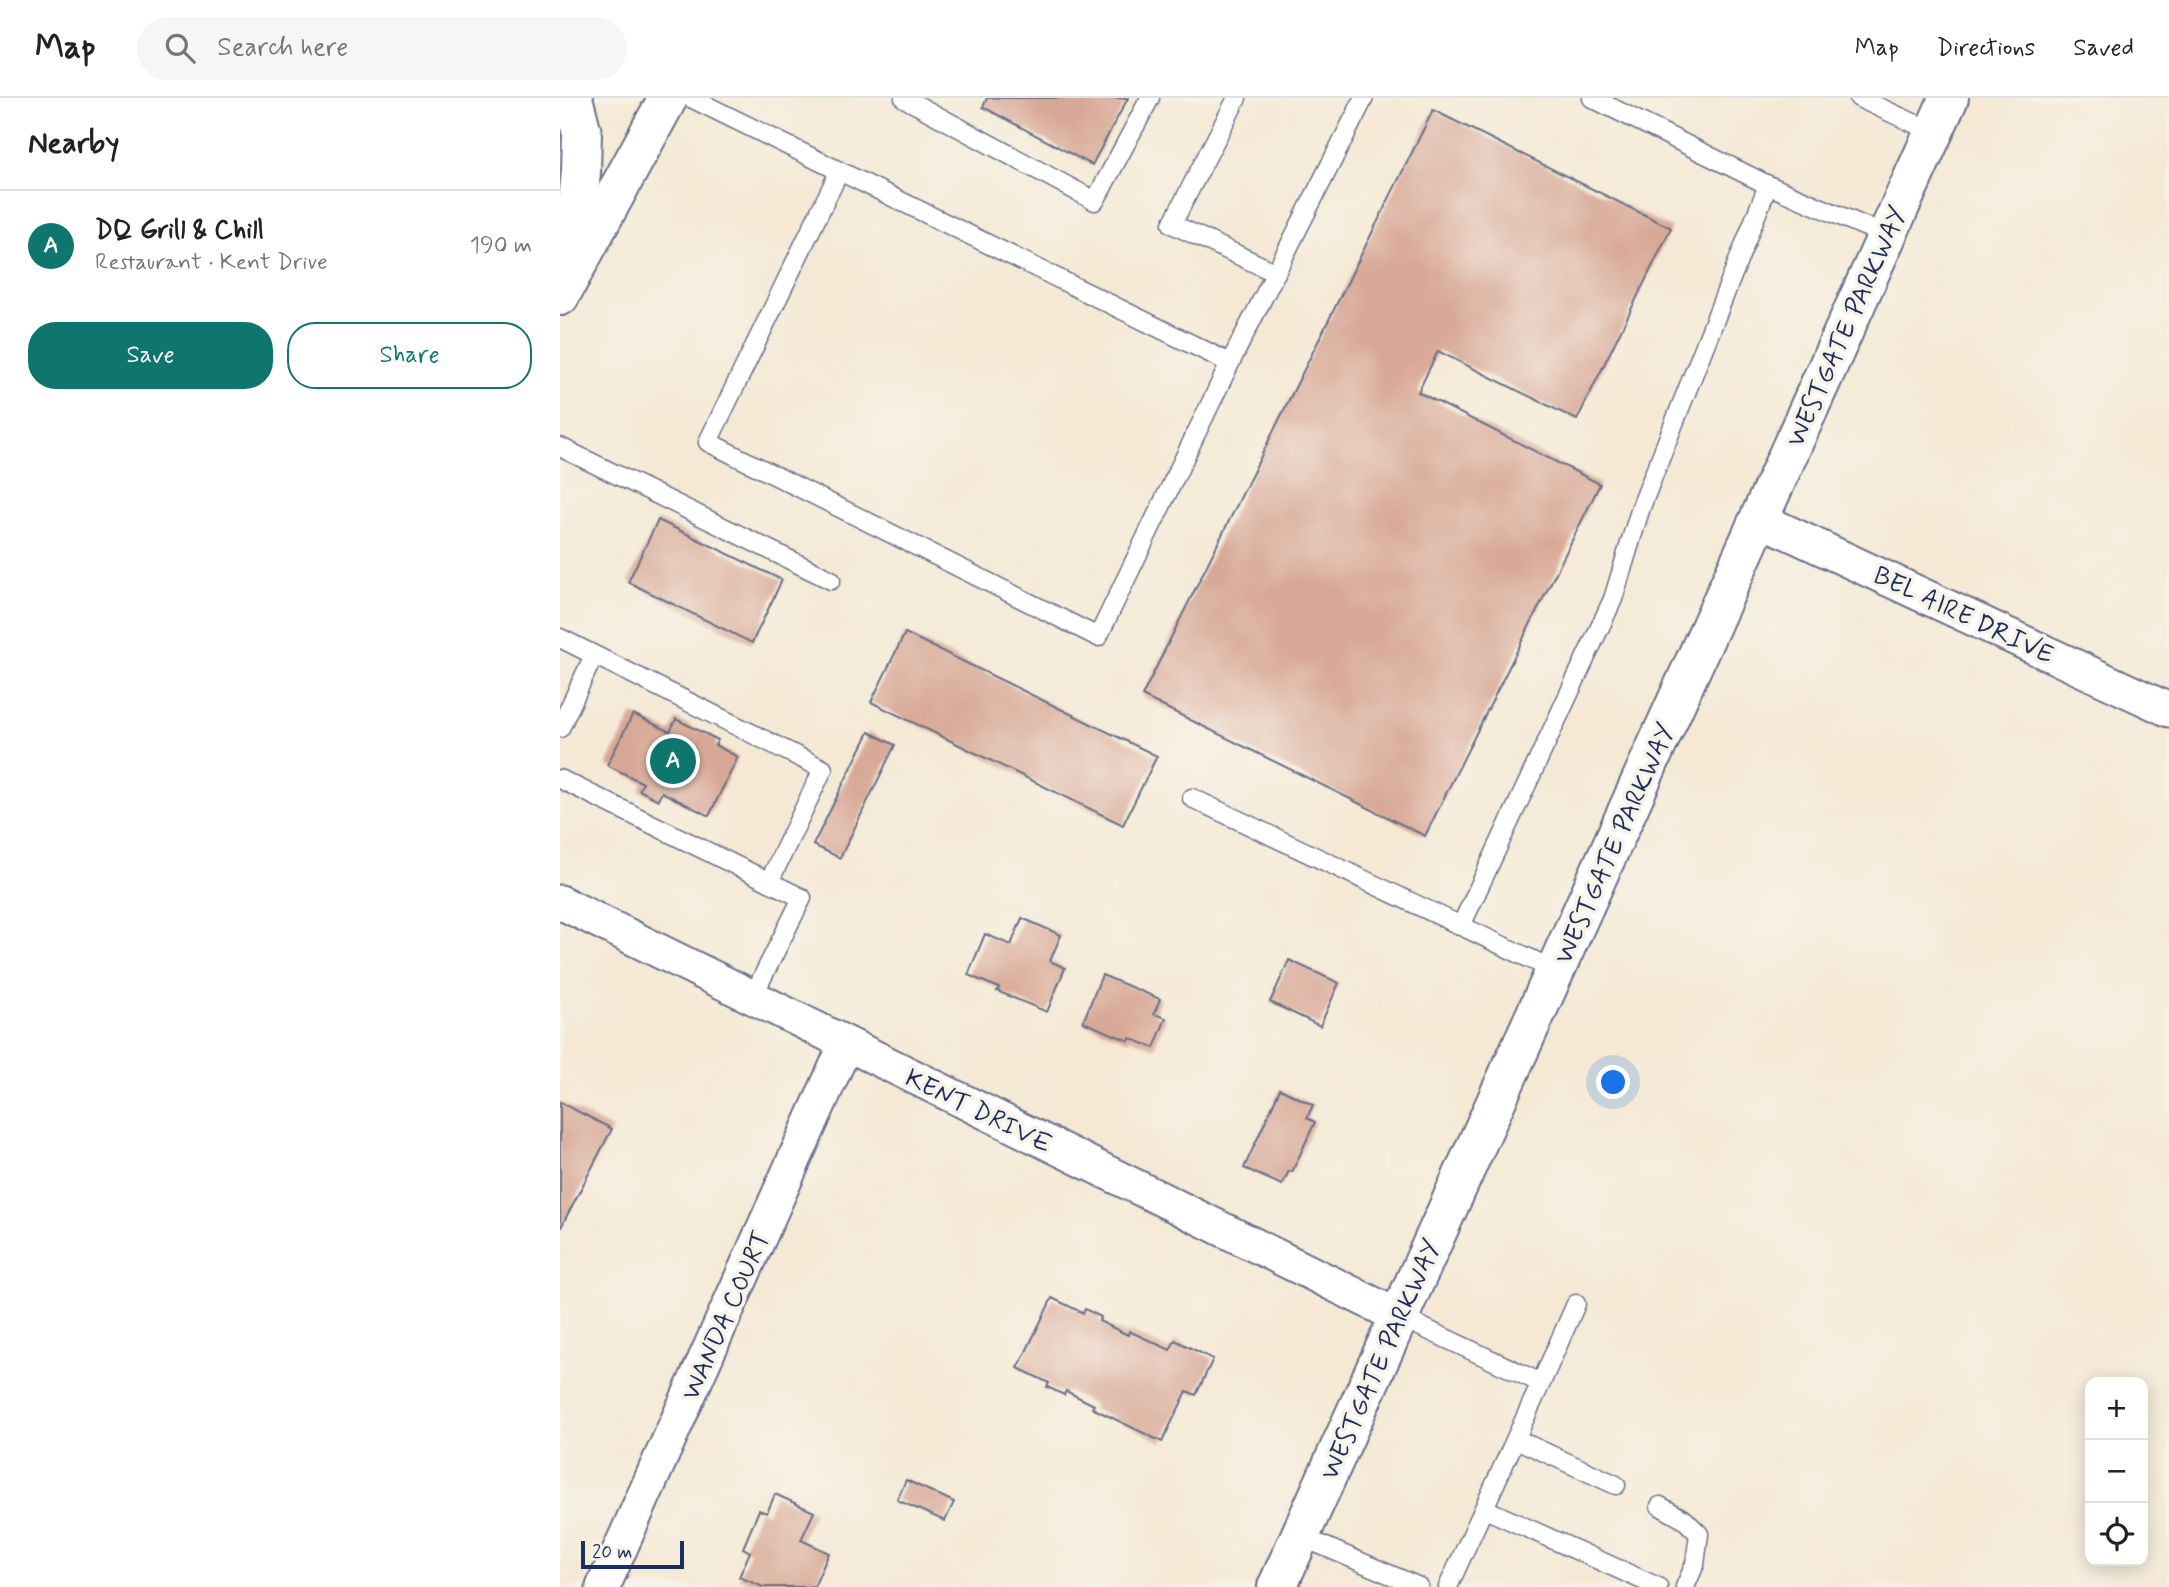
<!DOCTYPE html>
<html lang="en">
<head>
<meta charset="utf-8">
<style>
  :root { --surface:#fff; --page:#f6f6f6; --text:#222; --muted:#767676; --line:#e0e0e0; --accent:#0f766e }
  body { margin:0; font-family:Mynerve,sans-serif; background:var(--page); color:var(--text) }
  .controls { position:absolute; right:21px; bottom:21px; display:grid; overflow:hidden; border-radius:14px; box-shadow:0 4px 18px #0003 }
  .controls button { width:63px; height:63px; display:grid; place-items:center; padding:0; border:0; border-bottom:2px solid var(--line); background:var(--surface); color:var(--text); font:35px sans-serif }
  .scale { position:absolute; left:21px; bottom:18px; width:103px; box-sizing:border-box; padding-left:7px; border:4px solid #1b2f5e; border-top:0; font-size:19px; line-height:24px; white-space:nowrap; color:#1b2f5e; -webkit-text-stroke:5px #f7f3e8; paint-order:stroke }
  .you { position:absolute; left:1054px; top:985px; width:24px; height:24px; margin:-18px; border:5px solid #fff; border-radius:50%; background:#1a73e8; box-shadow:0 0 0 10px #1a73e833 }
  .badge { display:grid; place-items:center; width:46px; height:46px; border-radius:50%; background:var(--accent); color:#fff; font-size:23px; font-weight:700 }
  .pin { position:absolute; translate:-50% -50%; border:4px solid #fff; box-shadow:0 2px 7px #0006 }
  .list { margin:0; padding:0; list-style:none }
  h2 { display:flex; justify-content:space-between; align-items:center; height:91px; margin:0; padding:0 28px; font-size:30px }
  h2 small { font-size:23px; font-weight:400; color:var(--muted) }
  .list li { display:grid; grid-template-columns:46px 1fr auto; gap:21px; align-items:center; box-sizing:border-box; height:112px; padding:0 28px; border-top:2px solid var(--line) }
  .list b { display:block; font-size:26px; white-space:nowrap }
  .list p { margin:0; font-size:23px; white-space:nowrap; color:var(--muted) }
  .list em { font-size:23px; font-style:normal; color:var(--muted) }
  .actions { display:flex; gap:14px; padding:21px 28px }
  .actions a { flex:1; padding:16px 0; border:2px solid var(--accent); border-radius:28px; text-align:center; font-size:24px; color:var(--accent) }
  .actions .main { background:var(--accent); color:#fff }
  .icon { flex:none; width:38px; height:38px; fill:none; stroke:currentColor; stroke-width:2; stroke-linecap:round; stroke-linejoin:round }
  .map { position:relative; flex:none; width:1609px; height:1489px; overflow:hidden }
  header { display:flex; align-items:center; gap:42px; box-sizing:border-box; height:98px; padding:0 35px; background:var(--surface); border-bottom:2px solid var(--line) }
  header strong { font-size:33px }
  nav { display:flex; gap:38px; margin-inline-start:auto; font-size:24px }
  .search { width:490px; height:63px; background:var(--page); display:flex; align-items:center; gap:18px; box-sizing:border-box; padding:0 24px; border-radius:38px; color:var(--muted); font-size:26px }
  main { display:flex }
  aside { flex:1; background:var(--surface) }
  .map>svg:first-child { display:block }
  .building { fill:#d8a896 }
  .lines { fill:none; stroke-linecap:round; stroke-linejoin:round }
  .lane-casing { stroke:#677088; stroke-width:21 }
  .street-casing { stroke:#677088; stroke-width:37 }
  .secondary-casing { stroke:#677088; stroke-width:42 }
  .highway-casing { stroke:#677088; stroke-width:42 }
  .lane { stroke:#fff; stroke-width:18 }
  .street { stroke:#fff; stroke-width:33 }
  .secondary { stroke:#fff; stroke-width:38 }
  .highway { stroke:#fff; stroke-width:38 }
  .labels { text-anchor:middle; stroke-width:7; stroke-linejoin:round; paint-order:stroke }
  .street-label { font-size:26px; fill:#1b2f5e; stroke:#f7f3e8 }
</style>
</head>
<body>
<header>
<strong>Map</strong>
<div class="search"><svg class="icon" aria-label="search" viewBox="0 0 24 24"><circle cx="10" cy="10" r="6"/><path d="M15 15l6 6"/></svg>Search here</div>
<nav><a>Map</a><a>Directions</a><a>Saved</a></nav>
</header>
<main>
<aside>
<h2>Nearby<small></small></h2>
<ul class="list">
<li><span class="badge">A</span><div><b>DQ Grill &amp; Chill</b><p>Restaurant · Kent Drive</p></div><em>190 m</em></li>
</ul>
<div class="actions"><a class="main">Save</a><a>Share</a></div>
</aside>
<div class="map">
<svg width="1609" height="1489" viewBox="0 0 1609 1489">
  <rect width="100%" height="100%" fill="#f7f3e8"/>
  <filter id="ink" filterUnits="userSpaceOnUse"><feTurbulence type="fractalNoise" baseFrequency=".0143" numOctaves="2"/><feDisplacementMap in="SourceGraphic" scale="14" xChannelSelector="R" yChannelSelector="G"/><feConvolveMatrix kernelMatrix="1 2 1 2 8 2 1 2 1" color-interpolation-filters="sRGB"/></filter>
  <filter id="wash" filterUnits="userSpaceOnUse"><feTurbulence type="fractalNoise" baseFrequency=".00686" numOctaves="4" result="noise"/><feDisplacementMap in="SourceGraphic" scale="28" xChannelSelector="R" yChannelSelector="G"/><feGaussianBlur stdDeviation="1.57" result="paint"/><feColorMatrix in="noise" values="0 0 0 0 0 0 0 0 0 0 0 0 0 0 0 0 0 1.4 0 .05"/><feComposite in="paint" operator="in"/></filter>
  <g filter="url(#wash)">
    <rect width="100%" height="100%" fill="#f5e9d5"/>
    <g id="blocks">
      <g class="building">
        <polygon points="427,0 568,0 532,67 423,9"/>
        <polygon points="873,12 1111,130 1017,322 878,253 858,294 1040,386 865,738 582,598"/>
        <polygon points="98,422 222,482 192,545 68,484"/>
        <polygon points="345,535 597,658 563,727 311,604"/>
        <polygon points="73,616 110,634 116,621 158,642 155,647 178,659 149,718 102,694 98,702 79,692 83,685 47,667"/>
        <polygon points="309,634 335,647 280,760 253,747"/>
        <polygon points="462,820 501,837 490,863 505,870 487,914 437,893 439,890 408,877 425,836 451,847"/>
        <polygon points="729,862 779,885 760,928 710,904"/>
        <polygon points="542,877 600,901 594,916 606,920 594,950 570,940 569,943 523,924"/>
        <polygon points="720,991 753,1007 747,1020 755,1024 732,1074 729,1073 722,1087 684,1070"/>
        <polygon points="0,1004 52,1031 0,1131"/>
        <polygon points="492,1200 523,1215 525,1211 541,1219 539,1223 568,1237 569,1233 610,1252 615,1242 653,1261 636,1297 627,1293 602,1344 532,1310 534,1307 506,1293 504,1297 487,1289 489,1285 458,1270"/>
        <polygon points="346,1382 394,1404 385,1423 337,1402"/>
        <polygon points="215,1396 254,1414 241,1442 269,1455 254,1489 203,1489 179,1479 190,1454 183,1450 199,1412 207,1415"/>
      </g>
    </g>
  </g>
  <g filter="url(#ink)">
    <use href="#blocks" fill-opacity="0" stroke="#677088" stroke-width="2"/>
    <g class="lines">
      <g class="lane-casing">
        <g id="lane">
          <polyline points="131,0 670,265 804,0"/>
          <polyline points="344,0 535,103 590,0"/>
          <polyline points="677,0 612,126 716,175"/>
          <polyline points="1032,0 1208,87 1327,138"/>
          <polyline points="1299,0 1373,34"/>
          <polyline points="279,74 148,344 538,539 670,265"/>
          <polyline points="0,349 271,482"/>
          <polyline points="0,540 263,671 209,784"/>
          <polyline points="0,630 34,557"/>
          <polyline points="0,681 242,800 192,900"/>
          <polyline points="632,700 996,873"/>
          <polyline points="901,828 1053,501 1081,409 1208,87"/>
          <polyline points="838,1218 981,1285 888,1489"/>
          <polyline points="981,1285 1016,1206"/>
          <polyline points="956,1341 1056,1387"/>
          <polyline points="1100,1408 1125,1422 1139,1436 1135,1466 1125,1489"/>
          <polyline points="925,1411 1098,1489"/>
          <polyline points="740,1438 859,1489"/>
        </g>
      </g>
      <g class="street-casing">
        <g id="street">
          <polyline points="1199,421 1609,612"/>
          <polyline points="0,804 838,1218"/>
          <polyline points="43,1489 286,946"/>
        </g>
      </g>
      <g class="secondary-casing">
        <polyline id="secondary" points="717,1489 1389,0"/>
      </g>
      <g class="highway-casing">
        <g id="highway">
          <polyline points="12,161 21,74 22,35 13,0"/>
          <polyline points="0,198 108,0"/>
        </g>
      </g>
      <use href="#lane" class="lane"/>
      <use href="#street" class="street"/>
      <use href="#secondary" class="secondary"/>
      <use href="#highway" class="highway"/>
    </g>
  </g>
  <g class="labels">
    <g class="street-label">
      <text transform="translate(1286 228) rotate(-66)" y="9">WESTGATE PARKWAY</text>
      <text transform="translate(1404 516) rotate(25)" y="9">BEL AIRE DRIVE</text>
      <text transform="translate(1054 745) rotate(-66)" y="9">WESTGATE PARKWAY</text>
      <text transform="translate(419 1012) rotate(26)" y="9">KENT DRIVE</text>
      <text transform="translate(165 1217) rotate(-66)" y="9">WANDA COURT</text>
      <text transform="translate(820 1261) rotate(-66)" y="9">WESTGATE PARKWAY</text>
    </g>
  </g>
</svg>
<div class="controls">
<button>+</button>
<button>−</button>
<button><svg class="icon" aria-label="locate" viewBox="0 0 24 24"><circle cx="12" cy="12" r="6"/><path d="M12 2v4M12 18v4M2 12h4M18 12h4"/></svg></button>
</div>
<div class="scale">20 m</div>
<div class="you"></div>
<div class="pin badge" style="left:113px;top:663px">A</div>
</div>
</main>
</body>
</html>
